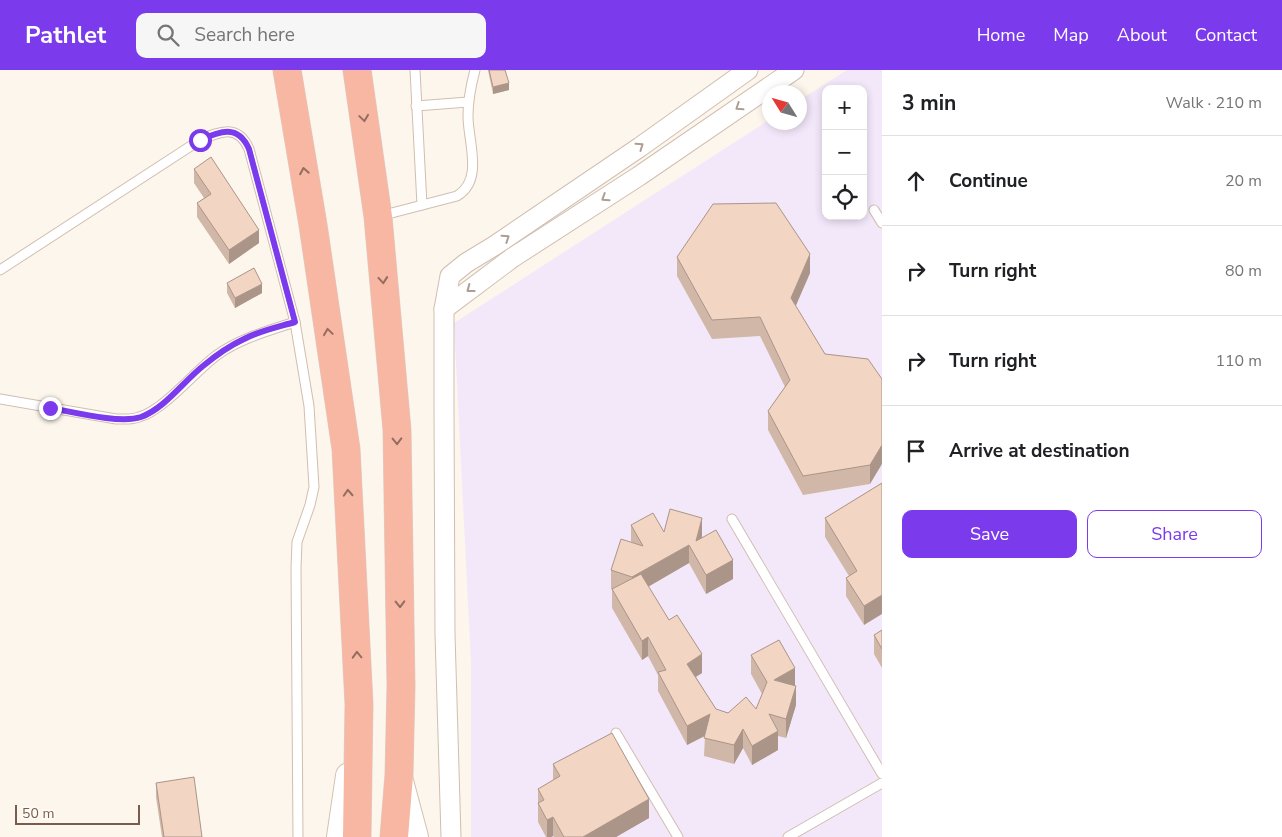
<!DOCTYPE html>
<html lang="en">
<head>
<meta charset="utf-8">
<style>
  :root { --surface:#fff; --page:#f6f6f6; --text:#202124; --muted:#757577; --line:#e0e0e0; --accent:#7c3aed }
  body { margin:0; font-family:"Nunito Sans",sans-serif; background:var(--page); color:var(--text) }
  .controls { position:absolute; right:15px; top:15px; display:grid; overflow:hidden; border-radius:10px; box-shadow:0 2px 8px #0003 }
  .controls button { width:45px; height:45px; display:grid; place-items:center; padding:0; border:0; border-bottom:1px solid var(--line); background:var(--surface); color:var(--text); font:25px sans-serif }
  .compass { position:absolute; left:762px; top:15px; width:45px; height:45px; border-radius:50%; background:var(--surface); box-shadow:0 2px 8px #0003; rotate:307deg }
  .scale { position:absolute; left:15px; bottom:12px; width:125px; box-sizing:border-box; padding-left:5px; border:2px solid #7a5c4d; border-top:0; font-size:14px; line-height:18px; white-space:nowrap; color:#7a5c4d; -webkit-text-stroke:4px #fffaf3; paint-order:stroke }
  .stop { position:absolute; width:15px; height:15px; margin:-11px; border:4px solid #7c3aed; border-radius:50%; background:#fff }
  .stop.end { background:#7c3aed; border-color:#fff; box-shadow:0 1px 5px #0008 }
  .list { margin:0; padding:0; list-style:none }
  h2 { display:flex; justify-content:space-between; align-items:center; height:65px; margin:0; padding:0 20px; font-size:21px }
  h2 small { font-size:16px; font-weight:400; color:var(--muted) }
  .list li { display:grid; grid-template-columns:32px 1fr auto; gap:15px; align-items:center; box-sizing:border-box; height:90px; padding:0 20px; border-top:1px solid var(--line) }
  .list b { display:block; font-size:19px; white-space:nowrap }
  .list em { font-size:16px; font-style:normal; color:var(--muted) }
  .actions { display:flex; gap:10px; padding:15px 20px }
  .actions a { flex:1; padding:11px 0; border:1px solid var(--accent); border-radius:10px; text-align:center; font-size:18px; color:var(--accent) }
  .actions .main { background:var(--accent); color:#fff }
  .icon { flex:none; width:28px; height:28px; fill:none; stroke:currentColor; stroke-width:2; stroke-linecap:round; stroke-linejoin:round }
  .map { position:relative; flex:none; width:882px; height:767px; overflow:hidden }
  header { display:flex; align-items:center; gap:30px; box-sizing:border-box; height:70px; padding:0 25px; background:var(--accent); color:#fff }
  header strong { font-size:24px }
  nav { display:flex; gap:28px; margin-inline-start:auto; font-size:18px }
  .search { width:350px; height:45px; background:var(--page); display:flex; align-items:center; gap:12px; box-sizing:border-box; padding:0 18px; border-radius:10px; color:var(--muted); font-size:19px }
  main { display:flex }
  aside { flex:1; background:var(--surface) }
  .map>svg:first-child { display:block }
  .education { fill:#f3e8fa; fill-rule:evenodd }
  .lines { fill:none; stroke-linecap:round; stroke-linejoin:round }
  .lane-casing { stroke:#d1beb0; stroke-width:11 }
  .street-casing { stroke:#d1beb0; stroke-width:21 }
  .secondary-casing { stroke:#d6c0b0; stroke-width:28 }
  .highway-casing { stroke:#dad1cd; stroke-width:29 }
  .lane { stroke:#fff; stroke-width:9 }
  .street { stroke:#fff; stroke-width:19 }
  .secondary { stroke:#fff; stroke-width:26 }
  .highway { stroke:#f7b7a3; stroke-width:28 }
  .wall { fill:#d1b7a8 }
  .shaded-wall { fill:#aa9588 }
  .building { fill:#f3d5c3; stroke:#aa9588 }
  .oneway { stroke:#af9d94 }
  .oneway2 { stroke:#936e5e }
  .route { stroke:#7c3aed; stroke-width:6 }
</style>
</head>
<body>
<header>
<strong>Pathlet</strong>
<div class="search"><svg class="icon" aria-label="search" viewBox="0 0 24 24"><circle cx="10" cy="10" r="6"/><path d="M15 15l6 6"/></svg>Search here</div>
<nav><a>Home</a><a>Map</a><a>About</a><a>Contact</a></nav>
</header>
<main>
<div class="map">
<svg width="882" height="767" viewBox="0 0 882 767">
  <rect width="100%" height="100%" fill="#fdf6ec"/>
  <path class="education" d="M847,0h35v767h-411v-174l-17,-340 315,-203v2h30l1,-22zM826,19h37v127h-37z"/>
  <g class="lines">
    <g class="lane-casing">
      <g id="lane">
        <polyline points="415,0 422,135"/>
        <polyline points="416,36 468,32"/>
        <polyline points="874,140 882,153"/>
        <path d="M380,146l77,-20c27,-16 11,-54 11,-80 0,-16 3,-31 7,-46"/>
        <path d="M0,200l200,-130c21,-9 38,-16 49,9l46,173 14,84 5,81 -4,18 -13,37 -1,26 2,269"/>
        <path d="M0,329l116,20c8,0 16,1 23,-2 24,-6 56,-46 78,-62 24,-17 51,-24 78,-33"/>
        <polyline points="732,449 882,704"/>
        <polyline points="616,663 678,767"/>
        <polyline points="788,767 882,713"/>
      </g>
    </g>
    <g class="street-casing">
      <g id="street">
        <polyline points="444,239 512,188 639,106 794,0"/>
        <polyline points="451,767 445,564 444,337 444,239 450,206 466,193 494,176 640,77 748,0"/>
      </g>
    </g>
    <g class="secondary-casing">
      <g id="secondary">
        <polyline points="400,711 415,767"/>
        <polyline points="340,767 349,706"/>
      </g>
    </g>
    <g class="highway-casing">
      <g id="highway">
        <polyline points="287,0 313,155 346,379 359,634 357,767"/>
        <polyline points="357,0 378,147 397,360 401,616 399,705 394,767"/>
      </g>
    </g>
    <use href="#lane" class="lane"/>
    <use href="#street" class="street"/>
    <use href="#secondary" class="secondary"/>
    <use href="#highway" class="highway"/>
  </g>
  <g class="wall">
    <polygon points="488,0 505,0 509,20 493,24"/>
    <polygon points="194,99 259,173 229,194 197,147 197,133 204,128 194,113"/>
    <polygon points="677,187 810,203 795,236 825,284 882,309 870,414 803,425 768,360 768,341 785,317 760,266 712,269 677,206"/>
    <polygon points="227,213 262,223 235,238 227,223"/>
    <polygon points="882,413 864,555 846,526 846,508 849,506 825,467 825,448"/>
    <polygon points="631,455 664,462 702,467 733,509 706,524 689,493 648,517 702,603 696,607 716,639 728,643 756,639 762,624 751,604 751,585 795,615 796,635 786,668 778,666 778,680 752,695 743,678 734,694 704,686 705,666 687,675 658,621 658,605 648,586 642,590 612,538 612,519 611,519 611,500 631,472"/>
    <polygon points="882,560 882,598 874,584 874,565"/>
    <polygon points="553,694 649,748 616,767 554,767 553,766 551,767 546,767 538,752 538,719 553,710"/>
    <polygon points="156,713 202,767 162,767 156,727"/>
  </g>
  <g class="shaded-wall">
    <polygon points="509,13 509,20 493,24 493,17"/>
    <polygon points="259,160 259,173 229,194 229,180"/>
    <polygon points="810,184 810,203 791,247 791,228"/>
    <polygon points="262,214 262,223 235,238 235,228"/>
    <polygon points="882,375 882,394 870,414 870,395"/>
    <polygon points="702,448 702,467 696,490 696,471"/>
    <polygon points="689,475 689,493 632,526 632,507"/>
    <polygon points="733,490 733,509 706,524 706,505"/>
    <polygon points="882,525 882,544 864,555 864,536"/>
    <polygon points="648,567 648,586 642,590 642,571"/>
    <polygon points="702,584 702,603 687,612 687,594"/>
    <polygon points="795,598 795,617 774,610"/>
    <polygon points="796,616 796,635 786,668 786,649"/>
    <polygon points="710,644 710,663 687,675 687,656"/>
    <polygon points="743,659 743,678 734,694 734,675"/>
    <polygon points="778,661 778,680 752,695 752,676"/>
    <polygon points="649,729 649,748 616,767 583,767"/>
    <polygon points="553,747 553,766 551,767 547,767 547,750"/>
  </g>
  <g class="building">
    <polygon points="489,0 505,0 509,13 493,17"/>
    <polygon points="211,87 259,160 229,180 197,133 211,124 194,99"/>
    <polygon points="776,133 810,184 791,228 825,284 868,289 882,309 882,375 870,395 803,406 768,341 790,310 760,247 712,250 677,187 713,134"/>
    <polygon points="254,198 262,214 235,228 227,213"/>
    <polygon points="882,413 882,525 864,536 846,508 857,501 825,448"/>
    <polygon points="670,439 702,448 696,471 716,460 733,490 706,505 689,475 632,507 611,500 621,469 643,476 631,455 653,443 664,462"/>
    <polygon points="641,504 669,550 677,545 702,584 687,594 716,639 728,643 746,627 756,639 767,612 751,585 779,570 795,598 774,610 796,616 786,649 769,644 778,661 752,676 743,659 734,675 704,668 710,644 687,656 658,602 666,600 648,567 642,571 612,519"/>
    <polygon points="882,560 882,579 874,565"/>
    <polygon points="612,663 649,729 583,767 564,767 553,747 547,750 538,733 544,730 538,719 560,706 553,694"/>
    <polygon points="194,707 202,767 164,767 156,713"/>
  </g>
  <defs><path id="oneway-chevron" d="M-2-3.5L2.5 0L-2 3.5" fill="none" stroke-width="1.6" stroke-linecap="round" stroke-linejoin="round" transform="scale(1.25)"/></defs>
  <g class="oneway">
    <use href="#oneway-chevron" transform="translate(739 37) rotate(146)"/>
    <use href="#oneway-chevron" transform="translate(640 76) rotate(-35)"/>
    <use href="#oneway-chevron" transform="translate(605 128) rotate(147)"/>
    <use href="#oneway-chevron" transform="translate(506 168) rotate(-34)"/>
    <use href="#oneway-chevron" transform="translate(470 219) rotate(143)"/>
  </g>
  <g class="oneway2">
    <use href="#oneway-chevron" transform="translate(364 48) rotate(82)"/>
    <use href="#oneway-chevron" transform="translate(304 101) rotate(-100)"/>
    <use href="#oneway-chevron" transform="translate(383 210) rotate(85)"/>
    <use href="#oneway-chevron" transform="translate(328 262) rotate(-98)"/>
    <use href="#oneway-chevron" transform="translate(397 371) rotate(89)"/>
    <use href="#oneway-chevron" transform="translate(348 423) rotate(-93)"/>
    <use href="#oneway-chevron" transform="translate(400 534) rotate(89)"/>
    <use href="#oneway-chevron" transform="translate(357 585) rotate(-92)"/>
  </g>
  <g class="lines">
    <path class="route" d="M50,338c23,4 70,16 91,9 24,-9 42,-35 62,-51 12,-10 26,-20 41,-27 15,-8 34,-12 51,-17l-46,-173c-11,-25 -29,-18 -49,-9"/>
  </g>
</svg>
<div class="controls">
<button>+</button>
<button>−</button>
<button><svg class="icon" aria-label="locate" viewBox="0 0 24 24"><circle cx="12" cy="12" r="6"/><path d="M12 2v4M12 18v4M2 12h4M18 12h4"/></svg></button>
</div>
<svg class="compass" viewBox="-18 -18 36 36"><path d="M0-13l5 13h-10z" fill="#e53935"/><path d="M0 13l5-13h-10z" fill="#757577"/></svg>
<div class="scale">50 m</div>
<div class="stop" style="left:200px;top:70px"></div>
<div class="stop end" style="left:50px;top:338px"></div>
</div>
<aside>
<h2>3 min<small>Walk · 210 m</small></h2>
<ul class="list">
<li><svg class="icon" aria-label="ahead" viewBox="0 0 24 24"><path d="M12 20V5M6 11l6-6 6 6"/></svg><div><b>Continue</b></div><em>20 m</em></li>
<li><svg class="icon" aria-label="right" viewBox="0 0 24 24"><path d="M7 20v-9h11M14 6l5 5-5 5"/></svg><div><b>Turn right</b></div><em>80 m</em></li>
<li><svg class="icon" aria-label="right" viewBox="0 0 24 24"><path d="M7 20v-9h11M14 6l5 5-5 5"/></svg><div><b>Turn right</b></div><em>110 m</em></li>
<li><svg class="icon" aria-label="arrive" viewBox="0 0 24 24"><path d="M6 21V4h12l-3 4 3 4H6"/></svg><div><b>Arrive at destination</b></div></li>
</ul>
<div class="actions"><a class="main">Save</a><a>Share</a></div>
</aside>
</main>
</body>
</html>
